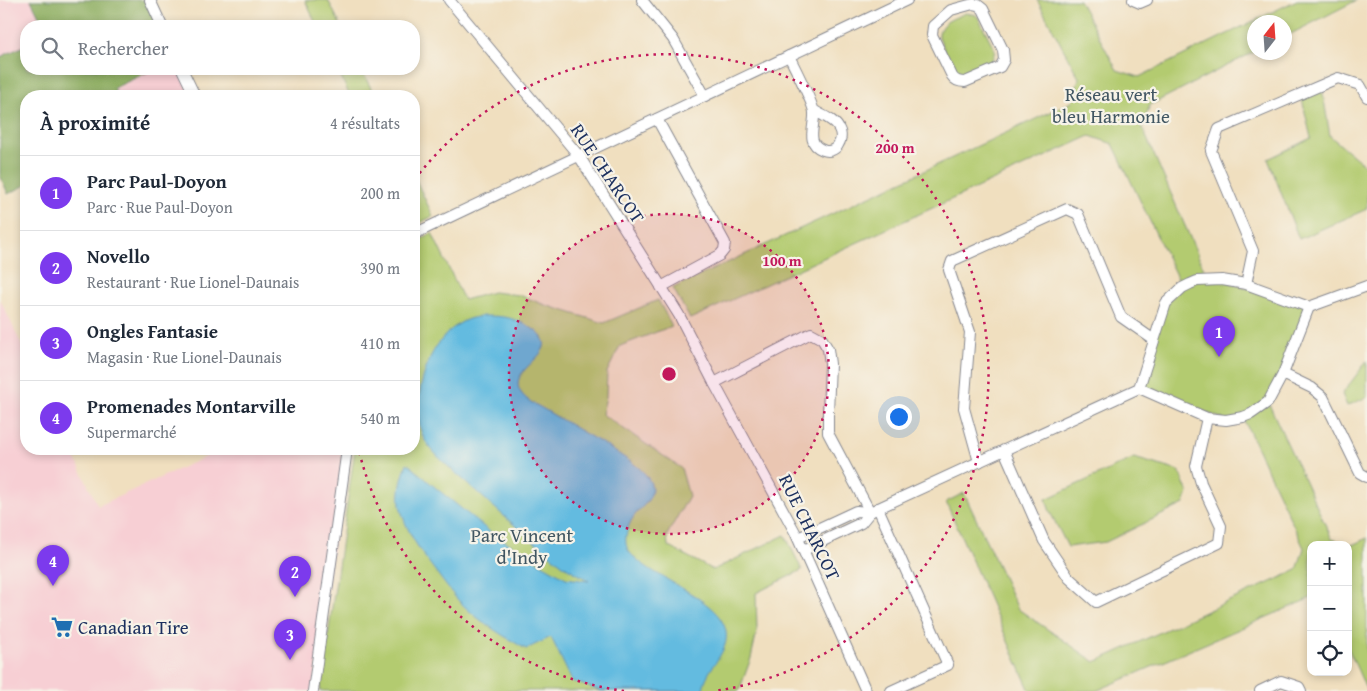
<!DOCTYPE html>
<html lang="fr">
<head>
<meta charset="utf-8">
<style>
  :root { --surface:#fff; --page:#f2f2f3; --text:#1f2937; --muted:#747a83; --line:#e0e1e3; --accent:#7c3aed }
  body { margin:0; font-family:"Gentium Book Plus",serif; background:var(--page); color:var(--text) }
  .controls { position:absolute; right:15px; bottom:15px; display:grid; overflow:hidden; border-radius:10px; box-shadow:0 2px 8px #0003 }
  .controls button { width:45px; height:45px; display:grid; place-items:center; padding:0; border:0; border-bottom:1px solid var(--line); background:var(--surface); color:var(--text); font:25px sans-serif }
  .compass { position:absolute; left:1247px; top:15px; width:45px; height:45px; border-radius:50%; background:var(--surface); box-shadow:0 2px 8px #0003; rotate:17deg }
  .you { position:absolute; left:898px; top:416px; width:18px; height:18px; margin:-12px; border:4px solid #fff; border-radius:50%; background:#1a73e8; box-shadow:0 0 0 8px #1a73e833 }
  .badge { display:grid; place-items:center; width:32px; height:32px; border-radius:50%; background:var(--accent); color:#fff; font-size:16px; font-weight:700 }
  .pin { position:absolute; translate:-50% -41px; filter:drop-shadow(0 1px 2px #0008) }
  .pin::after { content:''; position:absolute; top:26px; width:18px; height:15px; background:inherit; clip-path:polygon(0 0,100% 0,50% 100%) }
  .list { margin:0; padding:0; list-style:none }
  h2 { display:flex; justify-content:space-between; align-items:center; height:65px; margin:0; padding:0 20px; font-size:21px }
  h2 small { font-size:16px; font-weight:400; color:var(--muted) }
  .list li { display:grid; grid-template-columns:32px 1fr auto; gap:15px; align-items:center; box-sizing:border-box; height:75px; padding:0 20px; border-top:1px solid var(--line) }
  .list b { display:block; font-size:19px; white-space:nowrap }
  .list p { margin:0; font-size:16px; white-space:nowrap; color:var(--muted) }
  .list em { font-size:16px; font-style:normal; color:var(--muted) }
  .icon { flex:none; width:28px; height:28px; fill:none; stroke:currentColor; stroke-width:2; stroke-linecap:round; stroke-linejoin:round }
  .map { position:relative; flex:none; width:1367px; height:691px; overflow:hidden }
  .search { position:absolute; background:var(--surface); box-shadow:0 2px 8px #0003; left:20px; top:20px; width:400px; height:55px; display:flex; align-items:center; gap:12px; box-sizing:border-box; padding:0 18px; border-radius:20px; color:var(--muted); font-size:19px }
  .panel { position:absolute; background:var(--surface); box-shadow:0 2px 8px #0003; left:20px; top:90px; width:400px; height:365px; border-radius:20px }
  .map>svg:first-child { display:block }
  .built { fill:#f7cfd4 }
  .green { fill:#b3cb70; stroke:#677d67 }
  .forest { fill:#8eaf62; stroke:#546f60 }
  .water { fill:#63bbe0; stroke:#3f759f }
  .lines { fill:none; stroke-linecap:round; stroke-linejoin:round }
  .minor-casing { stroke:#86878e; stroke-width:12 }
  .minor { stroke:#fff; stroke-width:10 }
  .ring { fill:none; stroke:#c2185b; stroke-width:2.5; stroke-dasharray:2.5 5 }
  .labels { text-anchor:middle; stroke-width:4.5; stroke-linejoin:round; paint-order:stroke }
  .park-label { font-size:19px; fill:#415662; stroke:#f7f3e8 }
  .street-label { font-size:19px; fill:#1b2f5e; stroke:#f7f3e8 }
  .poi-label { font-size:19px; fill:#1b2f5e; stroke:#f7f3e8; text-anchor:start }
  .centre { fill:#c2185b; stroke:#f7f3e8; stroke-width:2.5 }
  .ring-label { font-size:15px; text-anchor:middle; font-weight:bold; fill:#c2185b; stroke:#f7f3e8; stroke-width:4.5; stroke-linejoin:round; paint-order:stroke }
</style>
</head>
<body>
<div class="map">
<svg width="1367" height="691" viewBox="0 0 1367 691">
  <rect width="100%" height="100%" fill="#f7f3e8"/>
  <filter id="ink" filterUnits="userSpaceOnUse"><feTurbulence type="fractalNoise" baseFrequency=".02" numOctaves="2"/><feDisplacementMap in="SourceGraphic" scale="10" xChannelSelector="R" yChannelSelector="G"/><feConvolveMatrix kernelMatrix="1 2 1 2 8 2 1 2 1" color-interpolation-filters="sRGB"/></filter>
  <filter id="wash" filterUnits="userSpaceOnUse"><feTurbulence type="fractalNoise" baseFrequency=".0096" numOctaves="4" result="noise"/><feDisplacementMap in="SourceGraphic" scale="20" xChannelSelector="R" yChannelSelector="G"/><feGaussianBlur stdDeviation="1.12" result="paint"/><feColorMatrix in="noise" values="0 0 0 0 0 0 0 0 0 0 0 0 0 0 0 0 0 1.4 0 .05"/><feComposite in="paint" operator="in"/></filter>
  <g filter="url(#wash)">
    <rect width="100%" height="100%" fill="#f0dfbf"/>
    <g class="built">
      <polygon points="0,0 31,0 44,26 26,26 26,45 0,57"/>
      <polygon points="154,69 182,69 195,96 117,96 114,89"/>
      <polygon points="0,299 26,354 26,449 71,449 98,506 223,449 347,449 313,691 0,691"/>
    </g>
    <g class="green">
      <polygon points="305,0 328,0 341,26 317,26"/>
      <polygon points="1037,0 1079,0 1117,70 1139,77 1297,0 1357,0 1285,37 1284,22 1254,22 1254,52 1150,105 1142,127 1209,281 1222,280 1309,307 1268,402 1332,539 1352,545 1367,538 1367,691 1348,648 1348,545 1311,545 1311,598 1096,691 1030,691 946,502 964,493 1018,609 1095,662 1297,570 1304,548 1243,418 1226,420 1139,388 1166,303 1182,288 1113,144 1090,136 690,319 673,288 1072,102 1079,78"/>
      <path d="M966,13l10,2 2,2 17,33 -2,7 -2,4c-11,5 -25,17 -37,10l-15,-34c-1,-15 16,-19 27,-24z"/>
      <polygon points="337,69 361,69 375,96 350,96"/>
      <polygon points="1322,88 1330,136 1367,167 1367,209 1299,239 1268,159 1311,138 1302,99"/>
      <polygon points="414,176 433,216 414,226"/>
      <polygon points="432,233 464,300 493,292 519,295 545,305 604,323 658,300 672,326 620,346 607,372 606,397 602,414 681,468 689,496 667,535 668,546 713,570 785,535 802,570 756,593 757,631 751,658 739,691 320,691 355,449 414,449 414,243"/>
      <polygon points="1367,361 1367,397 1347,406 1342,394"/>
      <polygon points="1134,458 1179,471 1188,493 1184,504 1106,542 1068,547 1050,512 1046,499"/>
    </g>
    <g class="forest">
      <polygon points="31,0 150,0 162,26 44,26"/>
      <polygon points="26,45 26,69 154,69 114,88 117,96 26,96 26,185 8,194 0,175 0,57"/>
    </g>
    <path class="water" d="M483,316c9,0 17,0 26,2 11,3 39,15 35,29 -5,15 -37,28 -22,47 6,8 17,12 25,17 26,16 53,30 78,47 9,6 17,11 23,20 11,17 -4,26 -14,38 -4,6 -7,13 -8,21 -1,7 1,12 5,17 22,24 81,42 93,71 11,26 -20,42 -21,66h-102l-29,-10 -21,-44 -25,12c-21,-12 -43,-25 -61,-42 -11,-10 -20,-23 -29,-35 -15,-20 -31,-41 -36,-67 -2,-15 3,-29 7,-42l29,25 53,43 41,26 36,21 23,3c-8,-6 -18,-10 -26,-16 -34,-26 -66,-55 -98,-84 -13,-11 -38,-32 -43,-47 -8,-22 -2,-50 6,-71 6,-17 20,-34 36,-42 6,-3 13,-4 19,-5z"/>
  </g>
  <g filter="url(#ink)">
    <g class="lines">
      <g class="minor-casing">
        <g id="minor">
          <polyline points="150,0 162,26"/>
          <polyline points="449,0 579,156 679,315 714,383 795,532 866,691"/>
          <polyline points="642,0 673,39 705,96"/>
          <polyline points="1133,0 1140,3 1147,0"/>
          <path d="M973,4l5,1 5,4 20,41 1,10 -4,7 -35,15c-6,0 -10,-1 -13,-6l-20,-41 1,-9 18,-16z"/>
          <path d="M789,56c5,10 25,49 25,57 1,13 -9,31 9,37 12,5 22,-10 16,-21 -4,-9 -16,-13 -24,-18"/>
          <polyline points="182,69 195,96"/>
          <polyline points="657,119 725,243 724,250 720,255 661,287"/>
          <polyline points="414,234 907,0"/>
          <polyline points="1246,284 1253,251 1211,151 1219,129 1338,78 1360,85 1367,97"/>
          <polyline points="1283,374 1312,388 1323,397 1360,473 1367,477"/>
          <polyline points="714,383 811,333 822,339 828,349 830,364 828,412 828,433 870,512"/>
          <polyline points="1139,388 1207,418 1226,420 1243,417 1251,414 1268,402 1283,374 1309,307"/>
          <polyline points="1004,450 1044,541 1069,578 1096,602 1219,543 1221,526 1201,483 1196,466 1207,418"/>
          <polyline points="979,462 964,408 970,332 949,270 952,261 1067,209 1078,214 1121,317 1154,340"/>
          <polyline points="878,508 948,665 891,691"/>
          <polyline points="798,538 856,511 870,512"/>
          <polyline points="804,550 861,523 870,512 1139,388 1166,303 1182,288 1190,284 1197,281 1222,280 1246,284 1309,307 1367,286"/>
          <polyline points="313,691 347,449"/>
          <polyline points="1260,691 1281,681 1299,687 1301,691"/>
        </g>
      </g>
      <use href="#minor" class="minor"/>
    </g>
  </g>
  <circle cx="669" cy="374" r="160" fill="#c2185b" fill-opacity=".12"/>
  <g class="ring">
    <circle cx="669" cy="374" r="160"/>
    <path d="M624 691A320 320 0 0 1 359 451M415 179A320 320 0 1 1 714 691"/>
  </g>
  <defs>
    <g id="supermarket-bare" transform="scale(1.725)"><path d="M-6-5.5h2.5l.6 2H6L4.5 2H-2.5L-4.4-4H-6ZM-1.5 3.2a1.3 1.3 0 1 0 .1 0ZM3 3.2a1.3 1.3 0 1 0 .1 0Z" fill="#1f6fb2" stroke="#f7f3e8" stroke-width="2.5" paint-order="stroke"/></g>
  </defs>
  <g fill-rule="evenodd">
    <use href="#supermarket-bare" x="62" y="627"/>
  </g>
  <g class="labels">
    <g class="park-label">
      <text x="1111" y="101">Réseau vert<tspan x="1111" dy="22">bleu Harmonie</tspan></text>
      <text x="522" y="542">Parc Vincent<tspan x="522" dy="22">d'Indy</tspan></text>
    </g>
    <g class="street-label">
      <text transform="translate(608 173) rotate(56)" y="7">RUE CHARCOT</text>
      <text transform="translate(810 527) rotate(64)" y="7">RUE CHARCOT</text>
    </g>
    <g class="poi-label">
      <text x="78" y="634">Canadian Tire</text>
    </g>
  </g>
  <circle cx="669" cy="374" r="8" class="centre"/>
  <g class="ring-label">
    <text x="895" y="153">200 m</text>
    <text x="782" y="266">100 m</text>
  </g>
</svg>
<div class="controls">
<button>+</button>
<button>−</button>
<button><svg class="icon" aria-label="locate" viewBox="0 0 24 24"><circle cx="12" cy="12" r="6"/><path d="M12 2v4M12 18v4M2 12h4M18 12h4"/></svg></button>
</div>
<svg class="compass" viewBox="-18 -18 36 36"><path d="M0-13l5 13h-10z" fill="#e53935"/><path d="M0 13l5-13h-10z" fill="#747a83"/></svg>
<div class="you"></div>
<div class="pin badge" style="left:1219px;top:357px">1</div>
<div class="pin badge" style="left:295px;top:597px">2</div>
<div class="pin badge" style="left:290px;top:660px">3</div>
<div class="pin badge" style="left:53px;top:586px">4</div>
<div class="search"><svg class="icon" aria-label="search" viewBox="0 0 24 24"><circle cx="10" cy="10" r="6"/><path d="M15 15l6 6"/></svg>Rechercher</div>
<section class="panel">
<h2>À proximité<small>4 résultats</small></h2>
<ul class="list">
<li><span class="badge">1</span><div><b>Parc Paul-Doyon</b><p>Parc · Rue Paul-Doyon</p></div><em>200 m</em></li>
<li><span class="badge">2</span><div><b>Novello</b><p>Restaurant · Rue Lionel-Daunais</p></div><em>390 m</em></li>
<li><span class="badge">3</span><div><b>Ongles Fantasie</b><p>Magasin · Rue Lionel-Daunais</p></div><em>410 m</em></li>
<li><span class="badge">4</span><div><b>Promenades Montarville</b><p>Supermarché</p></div><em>540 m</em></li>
</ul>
</section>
</div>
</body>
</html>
